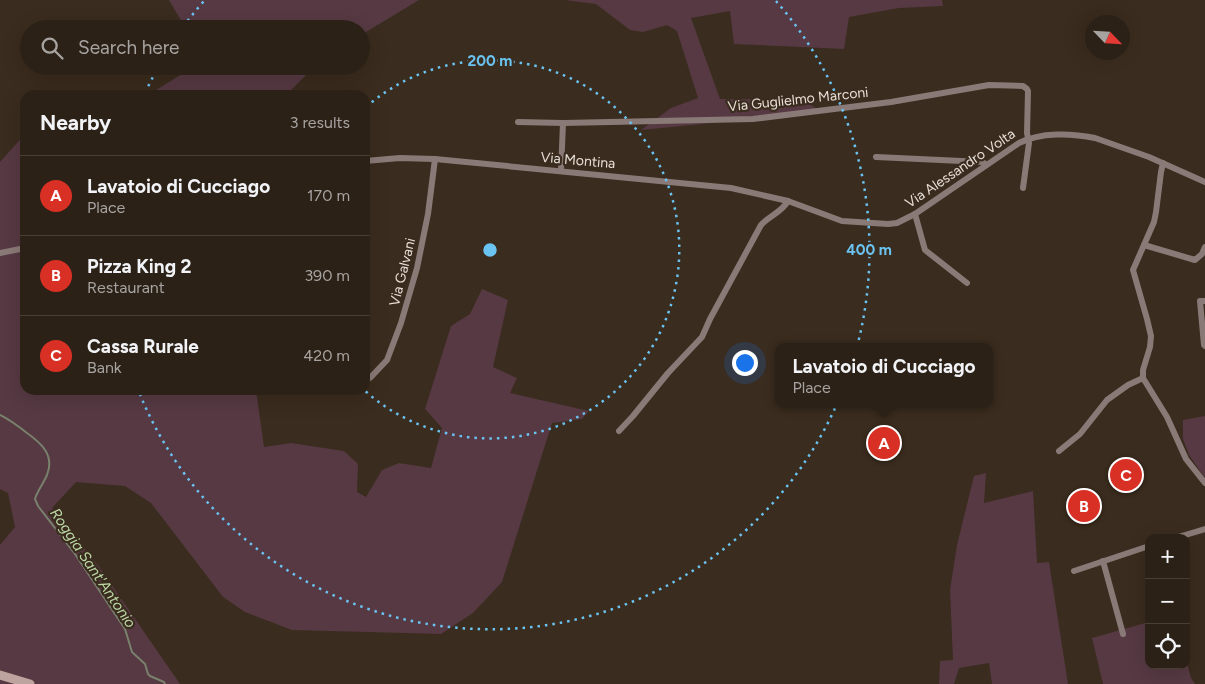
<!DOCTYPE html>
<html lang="en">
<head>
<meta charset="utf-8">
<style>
  :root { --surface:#2c2116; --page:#382e23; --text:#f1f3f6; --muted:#a6a3a1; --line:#483e35; --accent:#d93025 }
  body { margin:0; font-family:Figtree,sans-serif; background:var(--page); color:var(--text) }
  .controls { position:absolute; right:15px; bottom:15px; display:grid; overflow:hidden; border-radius:10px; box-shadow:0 5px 20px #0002 }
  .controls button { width:45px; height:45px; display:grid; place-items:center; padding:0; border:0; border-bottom:1px solid var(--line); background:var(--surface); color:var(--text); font:25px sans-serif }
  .compass { position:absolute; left:1085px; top:15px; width:45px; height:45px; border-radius:50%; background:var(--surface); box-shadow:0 5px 20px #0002; rotate:115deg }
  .you { position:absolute; left:744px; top:362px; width:18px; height:18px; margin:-12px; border:4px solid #fff; border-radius:50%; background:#1a73e8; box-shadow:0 0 0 8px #1a73e833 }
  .badge { display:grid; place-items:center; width:32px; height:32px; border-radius:50%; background:var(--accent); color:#fff; font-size:16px; font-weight:700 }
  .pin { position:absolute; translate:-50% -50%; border:2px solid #fff; box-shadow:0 1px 5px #0006 }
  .popup { position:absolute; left:775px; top:343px; width:218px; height:65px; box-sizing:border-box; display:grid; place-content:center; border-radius:10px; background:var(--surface); filter:drop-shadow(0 1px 4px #0005); font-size:16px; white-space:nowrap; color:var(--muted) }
  .popup b { font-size:19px; color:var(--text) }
  .popup::after { content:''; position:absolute; left:50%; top:100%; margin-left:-10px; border:10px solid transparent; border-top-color:var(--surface) }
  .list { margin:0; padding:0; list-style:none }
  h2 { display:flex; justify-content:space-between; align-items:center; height:65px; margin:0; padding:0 20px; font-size:21px }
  h2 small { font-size:16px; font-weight:400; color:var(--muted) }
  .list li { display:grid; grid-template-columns:32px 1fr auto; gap:15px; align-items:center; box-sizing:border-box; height:80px; padding:0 20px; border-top:1px solid var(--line) }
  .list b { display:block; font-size:19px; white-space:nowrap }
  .list p { margin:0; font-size:16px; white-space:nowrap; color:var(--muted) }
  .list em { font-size:16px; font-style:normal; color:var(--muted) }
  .icon { flex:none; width:28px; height:28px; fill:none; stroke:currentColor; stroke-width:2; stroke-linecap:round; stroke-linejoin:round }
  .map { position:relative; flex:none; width:1205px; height:684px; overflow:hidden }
  .search { position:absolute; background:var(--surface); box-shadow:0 5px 20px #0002; left:20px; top:20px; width:350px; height:55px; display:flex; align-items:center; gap:12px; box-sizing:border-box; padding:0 18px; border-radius:28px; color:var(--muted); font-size:19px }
  .panel { position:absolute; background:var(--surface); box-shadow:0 5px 20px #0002; left:20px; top:90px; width:350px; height:305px; border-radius:15px }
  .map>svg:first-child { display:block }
  .green { fill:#563943 }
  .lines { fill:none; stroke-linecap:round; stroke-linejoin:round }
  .stream { stroke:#79806c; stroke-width:2 }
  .minor { stroke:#8a7a77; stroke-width:6 }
  .secondary { stroke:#bea49f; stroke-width:9 }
  .ring { fill:none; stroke:#6ac3f1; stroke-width:2.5; stroke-dasharray:2.5 5 }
  .labels { text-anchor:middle; stroke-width:4.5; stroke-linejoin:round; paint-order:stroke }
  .street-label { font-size:14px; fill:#e9dfd7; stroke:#3a2c1e }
  .water-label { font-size:15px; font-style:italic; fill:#bbd8a5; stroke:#3a2c1e }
  .centre { fill:#6ac3f1; stroke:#3a2c1e; stroke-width:2.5 }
  .ring-label { font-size:15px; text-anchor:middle; font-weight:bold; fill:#6ac3f1; stroke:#3a2c1e; stroke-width:4.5; stroke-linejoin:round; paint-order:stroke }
</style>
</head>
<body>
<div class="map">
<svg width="1205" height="684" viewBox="0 0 1205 684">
  <rect width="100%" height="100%" fill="#3a2c1e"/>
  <g class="green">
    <polygon points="169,0 419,0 361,35 361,29 186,29"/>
    <polygon points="565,0 942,0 943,6 899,8 849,17 844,49 734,44 730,11 691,18 720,99 805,100 818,110 753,119 641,130 671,108 698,98 677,31 667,25 643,32 630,30 596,4"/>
    <polygon points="187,66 315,66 286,95 148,95 187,71"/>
    <polygon points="25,134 25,390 256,390 264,447 291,443 344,451 358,464 357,492 366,497 382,470 399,463 431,468 442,428 425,409 451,326 470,314 482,289 508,300 493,367 517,378 510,393 589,411 582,419 552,423 502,582 473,613 441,634 292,630 245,612 223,597 151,503 125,486 76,482 52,508 100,568 180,684 0,684 0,545 15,527 8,493 0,489 0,162"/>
    <polygon points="1205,416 1205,478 1189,455 1183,439 1183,420"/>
    <polygon points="986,473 984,503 1033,491 1037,563 1049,562 1068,684 992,684 989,663 959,668 954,684 939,684 940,661 953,660 950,590 957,545 974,476"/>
    <polygon points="1149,622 1149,665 1186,665 1186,660 1191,678 1195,684 1103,684 1092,638"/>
  </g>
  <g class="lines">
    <path class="stream" d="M0,415c10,5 18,11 27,18 14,10 28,22 20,42 -3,7 -8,14 -11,21l-1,3 3,7 37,48 50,75 7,23 13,12 3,10 2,2 14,6 1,2"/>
    <g class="minor">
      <polyline points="518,122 563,123 753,119 891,102 989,85 1023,86 1027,89 1028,91 1027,133 1029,143 1023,188"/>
      <polyline points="876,157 983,162 986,165"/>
      <path d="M365,161l35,-3 35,1 296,29 57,13 54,20 46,3 9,-1 18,-9 104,-71c22,-11 52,-10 76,-5l54,19 56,25"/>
      <polyline points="1163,163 1161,172 1156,212 1154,222 1133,270 1147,319 1151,336 1150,347 1143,370 1143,378 1167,417 1186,459 1205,483"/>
      <polyline points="561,171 563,123"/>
      <polyline points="915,214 925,250 967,283"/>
      <polyline points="1144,245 1195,260 1202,254 1205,247"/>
      <polyline points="0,253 25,248"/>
      <polyline points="1205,301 1200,301 1204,345 1205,346"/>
      <polyline points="365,381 371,377 387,360 401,323 417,268 428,214 435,159"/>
      <polyline points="349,391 350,390"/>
      <path d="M619,431l14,-15 35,-43 34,-36 8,-18 51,-94c8,-9 21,-13 27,-24"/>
      <polyline points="1059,451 1080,434 1107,400 1128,385 1143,378"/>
      <polyline points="1175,538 1205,529"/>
      <polyline points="1103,561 1123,634"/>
      <polyline points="1074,571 1149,546"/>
    </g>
    <polyline class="secondary" points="0,675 30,684"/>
  </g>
  <g class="ring">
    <path d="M366 107A189 189 0 1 1 364 390"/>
    <path d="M145 93A379 379 0 0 1 159 66M183 27A379 379 0 0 1 204 1M776 1A379 379 0 1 1 139 392"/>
  </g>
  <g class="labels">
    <g class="street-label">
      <text transform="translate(798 99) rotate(-6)" y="5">Via Guglielmo Marconi</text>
      <text transform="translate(578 160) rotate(5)" y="5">Via Montina</text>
      <text transform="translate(960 168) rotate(-34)" y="5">Via Alessandro Volta</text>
      <text transform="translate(402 272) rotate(-76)" y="5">Via Galvani</text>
    </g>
    <g class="water-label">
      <text transform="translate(93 568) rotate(56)" y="5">Roggia Sant'Antonio</text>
    </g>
  </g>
  <circle cx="490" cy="250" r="8" class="centre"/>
  <g class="ring-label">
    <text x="490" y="66">200 m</text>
    <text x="869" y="255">400 m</text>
  </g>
</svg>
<div class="controls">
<button>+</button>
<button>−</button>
<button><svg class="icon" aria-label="locate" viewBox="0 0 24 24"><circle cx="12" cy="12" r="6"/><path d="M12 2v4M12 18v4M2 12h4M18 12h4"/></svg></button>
</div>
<svg class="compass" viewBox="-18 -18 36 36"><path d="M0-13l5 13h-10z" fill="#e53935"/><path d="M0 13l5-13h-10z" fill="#a6a3a1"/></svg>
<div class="you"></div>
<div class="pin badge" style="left:884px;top:443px">A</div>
<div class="popup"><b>Lavatoio di Cucciago</b>Place</div>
<div class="pin badge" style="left:1084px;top:506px">B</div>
<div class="pin badge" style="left:1126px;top:475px">C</div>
<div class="search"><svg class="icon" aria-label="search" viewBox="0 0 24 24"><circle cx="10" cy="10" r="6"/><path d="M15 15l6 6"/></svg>Search here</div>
<section class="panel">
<h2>Nearby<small>3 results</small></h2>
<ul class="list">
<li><span class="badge">A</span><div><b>Lavatoio di Cucciago</b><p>Place</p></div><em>170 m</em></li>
<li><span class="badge">B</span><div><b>Pizza King 2</b><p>Restaurant</p></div><em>390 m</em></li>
<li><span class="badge">C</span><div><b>Cassa Rurale</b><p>Bank</p></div><em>420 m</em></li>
</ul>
</section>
</div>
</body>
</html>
